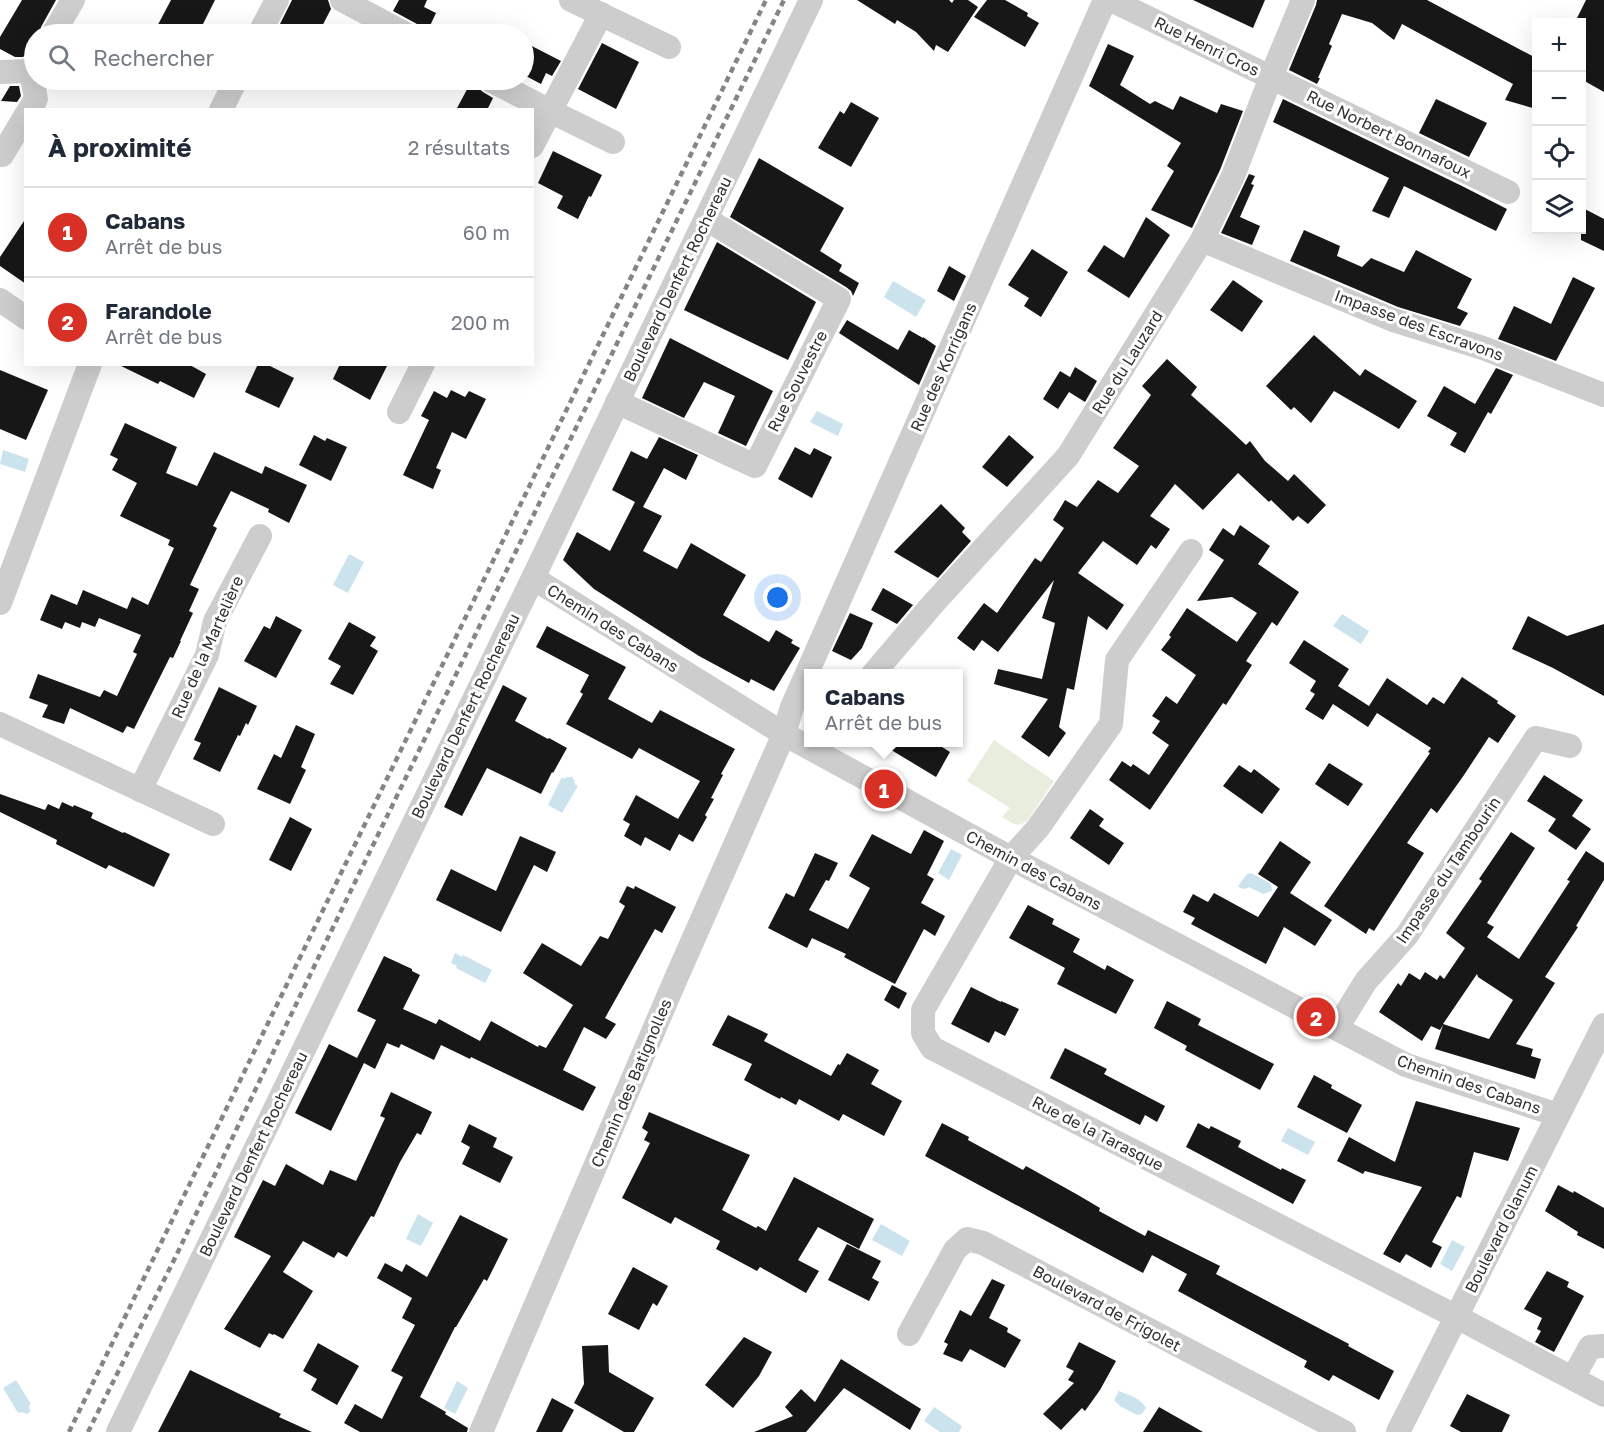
<!DOCTYPE html>
<html lang="fr">
<head>
<meta charset="utf-8">
<style>
  :root { --surface:#fff; --page:#f6f6f7; --text:#1f2937; --muted:#747a83; --line:#e0e1e3; --accent:#d93025 }
  body { margin:0; font-family:"Golos Text",sans-serif; background:var(--page); color:var(--text) }
  .controls { position:absolute; right:18px; top:18px; display:grid; overflow:hidden; border-radius:0px; box-shadow:0 6px 24px #0002 }
  .controls button { width:54px; height:54px; display:grid; place-items:center; padding:0; border:0; border-bottom:2px solid var(--line); background:var(--surface); color:var(--text); font:30px sans-serif }
  .you { position:absolute; left:778px; top:598px; width:21px; height:21px; margin:-15px; border:4px solid #fff; border-radius:50%; background:#1a73e8; box-shadow:0 0 0 9px #1a73e833 }
  .badge { display:grid; place-items:center; width:39px; height:39px; border-radius:50%; background:var(--accent); color:#fff; font-size:20px; font-weight:700 }
  .pin { position:absolute; translate:-50% -50%; border:3px solid #fff; box-shadow:0 2px 6px #0006 }
  .popup { position:absolute; left:804px; top:669px; width:159px; height:78px; box-sizing:border-box; display:grid; place-content:center; border-radius:0px; background:var(--surface); filter:drop-shadow(0 2px 4px #0005); font-size:20px; white-space:nowrap; color:var(--muted) }
  .popup b { font-size:22px; color:var(--text) }
  .popup::after { content:''; position:absolute; left:50%; top:100%; margin-left:-12px; border:12px solid transparent; border-top-color:var(--surface) }
  .list { margin:0; padding:0; list-style:none }
  h2 { display:flex; justify-content:space-between; align-items:center; height:78px; margin:0; padding:0 24px; font-size:26px }
  h2 small { font-size:20px; font-weight:400; color:var(--muted) }
  .list li { display:grid; grid-template-columns:39px 1fr auto; gap:18px; align-items:center; box-sizing:border-box; height:90px; padding:0 24px; border-top:2px solid var(--line) }
  .list b { display:block; font-size:22px; white-space:nowrap }
  .list p { margin:0; font-size:20px; white-space:nowrap; color:var(--muted) }
  .list em { font-size:20px; font-style:normal; color:var(--muted) }
  .icon { flex:none; width:33px; height:33px; fill:none; stroke:currentColor; stroke-width:2; stroke-linecap:round; stroke-linejoin:round }
  .map { position:relative; flex:none; width:1604px; height:1432px; overflow:hidden }
  .search { position:absolute; background:var(--surface); box-shadow:0 6px 24px #0002; left:24px; top:24px; width:510px; height:66px; display:flex; align-items:center; gap:15px; box-sizing:border-box; padding:0 21px; border-radius:33px; color:var(--muted); font-size:22px }
  .panel { position:absolute; background:var(--surface); box-shadow:0 6px 24px #0002; left:24px; top:108px; width:510px; height:258px; border-radius:0px }
  .map>svg:first-child { display:block }
  .green { fill:#e8edde }
  .water { fill:#cbe3ed }
  .building { fill:#171717; fill-rule:evenodd }
  .lines { fill:none; stroke-linecap:round; stroke-linejoin:round }
  .minor { stroke:#cdcdcd; stroke-width:24 }
  .rail { stroke:#858585; stroke-width:4.5; stroke-dasharray:6 4.5; stroke-linecap:butt }
  .labels { text-anchor:middle; stroke-width:6; stroke-linejoin:round; paint-order:stroke }
  .street-label { font-size:16px; fill:#303030; stroke:#fff }
</style>
</head>
<body>
<div class="map">
<svg width="1604" height="1432" viewBox="0 0 1604 1432">
  <rect width="100%" height="100%" fill="#fff"/>
  <path class="green" d="M994,740l60,41 -26,39c-10,9 -16,3 -26,-3l8,-9 -43,-27z"/>
  <g class="water">
    <polygon points="893,281 926,300 916,317 884,297"/>
    <polygon points="817,411 843,424 838,436 810,422"/>
    <polygon points="3,450 29,459 25,472 0,464"/>
    <polygon points="349,554 364,562 348,593 333,585"/>
    <polygon points="1342,614 1369,631 1361,644 1333,626"/>
    <polygon points="562,777 564,779 567,777 572,777 574,780 575,784 578,786 562,813 548,805"/>
    <polygon points="951,849 962,855 949,880 938,873"/>
    <polygon points="1251,873 1271,884 1272,891 1263,894 1249,887 1245,889 1240,888 1238,886 1247,874"/>
    <polygon points="455,953 462,957 463,955 492,970 485,983 456,968 457,966 451,963"/>
    <polygon points="1288,1128 1315,1142 1308,1155 1281,1141"/>
    <polygon points="418,1214 433,1223 421,1246 406,1239"/>
    <polygon points="881,1224 910,1241 902,1256 872,1240"/>
    <polygon points="1452,1240 1465,1247 1452,1271 1440,1264"/>
    <polygon points="16,1380 31,1404 29,1405 30,1412 27,1414 21,1412 18,1413 3,1388"/>
    <polygon points="457,1381 468,1388 455,1414 444,1408"/>
    <path d="M1119,1391c9,4 22,7 27,17l-4,6 -5,1 -17,-9 -6,-6z"/>
    <polygon points="934,1407 962,1426 959,1432 940,1432 924,1421"/>
  </g>
  <g class="building">
    <polygon points="22,0 56,0 41,27 39,34 34,34 34,42 28,53 23,57 15,57 0,49 0,37"/>
    <polygon points="171,0 215,0 198,34 153,34"/>
    <polygon points="292,0 328,0 331,9 318,34 275,34"/>
    <polygon points="399,0 427,0 424,7 436,13 428,30 393,11"/>
    <polygon points="857,0 949,0 952,3 954,0 968,0 978,7 948,52 936,45 934,51 916,32 897,20 895,24"/>
    <polygon points="987,0 1005,0 1028,13 1027,16 1039,23 1025,47 974,17"/>
    <polygon points="1193,0 1265,0 1253,28"/>
    <polygon points="1317,0 1427,0 1536,58 1536,109 1505,100 1513,84 1402,24 1394,40 1372,23 1342,14 1329,44 1332,46 1318,78 1320,78 1317,84 1289,70 1316,5"/>
    <polygon points="1586,0 1604,0 1604,92 1581,79 1581,22 1575,22"/>
    <polygon points="524,42 561,61 552,76 546,73 541,84 524,75"/>
    <polygon points="602,43 639,62 616,109 578,89"/>
    <polygon points="1108,44 1134,56 1120,85 1150,104 1155,101 1173,110 1180,96 1217,113 1221,104 1243,111 1220,170 1192,228 1151,210 1174,171 1167,166 1181,143 1089,86"/>
    <polygon points="472,80 476,83 478,88 483,92 493,98 487,110 456,110"/>
    <polygon points="10,86 19,86 21,96 17,102 1,101"/>
    <polygon points="1283,99 1464,187 1507,209 1496,231 1404,186 1389,218 1372,211 1389,178 1273,122"/>
    <polygon points="1436,99 1487,123 1469,157 1419,133"/>
    <polygon points="851,102 879,118 851,167 818,148 840,111 844,114"/>
    <polygon points="553,151 602,175 591,197 589,196 578,219 557,208 563,196 538,183"/>
    <polygon points="759,158 844,208 820,251 842,265 839,271 859,283 853,296 851,291 846,287 730,217"/>
    <polygon points="1249,174 1255,176 1251,184 1254,185 1240,217 1260,226 1252,245 1221,233"/>
    <polygon points="1581,207 1604,219 1604,251 1581,240"/>
    <polygon points="1146,217 1170,235 1129,298 1087,271 1104,245 1124,258"/>
    <polygon points="26,218 26,284 0,266 0,257"/>
    <polygon points="1304,230 1340,246 1337,256 1362,267 1371,258 1404,272 1416,250 1472,279 1457,308 1468,313 1460,326 1398,307 1290,261"/>
    <polygon points="717,242 816,302 788,360 684,310"/>
    <polygon points="1032,249 1068,272 1041,317 1024,306 1029,298 1008,285"/>
    <polygon points="949,266 966,276 954,301 937,291"/>
    <polygon points="1573,277 1595,288 1556,361 1498,339 1514,306 1551,324"/>
    <polygon points="1233,280 1263,301 1242,332 1210,310"/>
    <polygon points="847,320 898,350 909,330 923,338 923,337 936,346 919,385 839,333"/>
    <polygon points="1314,335 1360,376 1365,369 1417,401 1399,429 1334,391 1311,423 1294,407 1291,410 1266,386"/>
    <polygon points="670,338 773,391 746,446 718,433 735,396 704,382 684,418 642,398"/>
    <polygon points="1167,359 1197,387 1191,395 1229,429 1246,445 1250,441 1265,461 1288,481 1294,474 1326,505 1308,524 1298,516 1293,521 1271,500 1269,502 1238,473 1203,510 1175,484 1150,516 1170,529 1156,549 1151,545 1137,565 1103,541 1078,573 1124,605 1107,630 1088,616 1074,690 1067,688 1059,727 1066,733 1049,757 1021,737 1048,699 994,684 998,669 1042,679 1055,623 1042,618 1054,580 998,652 982,640 974,651 957,638 984,603 997,613 1035,558 1041,562 1064,528 1053,520 1065,500 1077,507 1098,480 1118,493 1139,466 1113,448 1151,395 1142,386"/>
    <polygon points="117,364 188,364 206,374 194,398 160,381 158,384"/>
    <polygon points="258,364 266,364 294,378 279,408 245,392"/>
    <polygon points="340,364 388,364 370,400 333,379"/>
    <polygon points="1075,367 1097,381 1085,402 1069,392 1058,409 1043,399 1060,371 1070,377"/>
    <polygon points="1496,368 1513,375 1491,414 1488,412 1465,453 1450,445 1457,433 1427,416 1444,386 1487,411 1475,404"/>
    <polygon points="0,370 48,390 26,440 0,429"/>
    <polygon points="451,390 465,397 469,391 486,399 466,439 452,432 436,468 441,470 433,489 403,475 429,420 421,416 434,391 447,398"/>
    <polygon points="125,423 177,447 166,473 197,486 214,452 262,474 265,466 307,485 289,523 268,512 269,509 231,491 213,526 217,528 190,585 199,589 189,611 193,613 180,641 181,641 173,658 170,657 134,729 127,726 123,733 70,708 64,724 42,717 48,705 29,698 38,674 100,697 104,690 117,696 137,654 133,652 141,635 99,618 95,627 82,622 80,628 65,622 62,629 40,620 51,594 77,605 83,590 127,609 132,597 148,605 174,548 168,545 170,540 120,516 137,483 112,470 118,459 110,455"/>
    <polygon points="314,435 325,441 327,438 347,447 331,481 299,465"/>
    <polygon points="1009,435 1034,457 1007,487 982,467"/>
    <polygon points="659,437 698,455 686,480 664,468 643,507 662,516 643,551 677,569 691,543 746,575 723,615 769,642 776,630 793,640 791,643 800,648 774,691 751,679 749,683 699,656 594,589 563,560 577,532 610,551 635,502 612,490 631,451 647,459"/>
    <polygon points="795,447 810,455 814,448 832,457 812,498 778,479"/>
    <polygon points="941,504 965,528 962,532 971,541 938,578 894,552"/>
    <polygon points="1240,525 1270,546 1258,564 1299,592 1277,626 1272,622 1246,661 1252,665 1226,705 1223,703 1150,810 1109,780 1122,761 1131,767 1133,764 1149,775 1169,745 1152,733 1160,721 1152,716 1166,696 1177,704 1196,675 1161,650 1171,637 1169,635 1187,608 1237,642 1257,613 1232,597 1197,601 1224,560 1209,550 1223,528 1234,536"/>
    <polygon points="883,588 913,605 897,624 871,610"/>
    <polygon points="850,613 873,623 862,648 851,660 832,651"/>
    <polygon points="276,616 302,630 276,678 244,661 264,626 270,629"/>
    <polygon points="1528,616 1567,636 1604,624 1604,696 1553,668 1512,649"/>
    <polygon points="349,622 376,637 370,646 378,651 353,695 330,684 341,666 328,659"/>
    <polygon points="547,626 626,667 608,699 652,723 660,710 735,749 721,774 723,775 711,798 714,799 705,815 707,817 693,842 679,834 670,851 645,837 641,846 624,836 630,824 623,820 636,795 678,819 700,781 639,748 632,759 566,724 583,694 580,692 589,675 536,647"/>
    <polygon points="1304,640 1349,669 1338,686 1369,706 1387,678 1427,705 1433,697 1444,704 1462,677 1498,701 1497,703 1516,716 1498,743 1489,737 1464,775 1437,813 1431,808 1407,843 1424,853 1374,931 1369,928 1366,934 1324,906 1430,753 1428,752 1431,748 1377,713 1368,727 1333,704 1323,720 1305,709 1315,694 1310,691 1316,681 1289,663"/>
    <polygon points="503,685 527,698 515,721 548,739 549,738 567,748 553,773 552,772 541,794 487,768 462,816 444,807"/>
    <polygon points="219,687 257,706 248,725 246,723 240,736 238,735 220,772 193,759 201,743 194,740"/>
    <polygon points="296,725 315,734 301,767 306,770 290,804 257,789 274,754 281,758"/>
    <polygon points="878,742 934,742 950,752 936,777"/>
    <polygon points="1329,763 1363,784 1348,806 1315,784"/>
    <polygon points="1239,765 1251,773 1254,769 1280,789 1262,814 1223,786"/>
    <polygon points="1544,775 1583,800 1572,816 1591,829 1576,850 1548,831 1556,819 1527,801"/>
    <polygon points="0,794 45,810 48,804 59,809 62,802 73,807 74,805 93,813 91,818 123,833 124,832 170,854 154,887 109,865 106,869 56,844 57,840 0,812"/>
    <polygon points="1090,809 1104,819 1099,826 1124,843 1109,865 1070,838"/>
    <polygon points="290,817 312,829 291,871 269,860"/>
    <polygon points="924,830 944,841 927,875 934,879 921,903 945,916 935,936 924,929 895,984 844,957 846,954 812,938 807,948 768,928 786,893 794,897 815,853 838,863 829,881 826,880 809,910 848,929 870,888 849,876 872,834 911,854"/>
    <path d="M1511,832l24,16 -48,75 7,4 -7,10 32,22 51,-78 -3,-1 19,-29 18,12v17l-28,46 2,1 -33,50 10,6 -39,61 17,5 -2,7 10,3 -6,20 -100,-30 8,-24 -3,5 -9,-4 -9,15 -43,-29 19,-29 3,3 8,-13 11,7 5,-8 12,8 3,-5 4,4 21,-31 -19,-15 36,-52 -3,-2zM1477,974l1,3 35,23 -24,39 -46,-15z"/>
    <polygon points="520,836 556,852 547,872 534,865 501,932 436,900 451,869 496,891"/>
    <polygon points="1280,841 1311,862 1290,893 1332,920 1315,946 1284,927 1266,964 1191,924 1195,918 1183,912 1193,894 1208,902 1214,893 1258,917 1278,887 1258,874"/>
    <polygon points="627,886 634,889 635,886 676,907 662,933 655,929 605,1018 616,1024 606,1039 584,1027 563,1070 596,1087 583,1111 471,1057 470,1059 441,1045 434,1060 401,1044 399,1048 387,1043 375,1069 364,1063 331,1131 295,1113 329,1044 357,1058 376,1020 357,1011 384,956 412,969 412,971 420,975 403,1009 436,1024 439,1019 480,1041 491,1021 538,1047 539,1045 546,1048 573,1005 523,973 542,943 581,966 600,936 608,939 625,906 619,902"/>
    <polygon points="1028,905 1054,919 1052,924 1080,939 1073,952 1105,970 1107,965 1134,980 1116,1014 1057,984 1065,968 1009,938"/>
    <polygon points="892,985 907,993 899,1009 884,1000"/>
    <polygon points="971,987 1001,1002 1001,1001 1019,1009 1005,1036 995,1031 989,1043 951,1024"/>
    <polygon points="1167,1001 1201,1019 1198,1025 1274,1064 1260,1090 1185,1050 1187,1046 1154,1028"/>
    <polygon points="728,1015 768,1034 764,1041 831,1076 838,1064 840,1065 847,1053 879,1070 871,1084 902,1101 884,1136 843,1114 839,1121 799,1099 796,1105 781,1097 780,1099 772,1095 744,1080 752,1064 712,1045"/>
    <polygon points="1065,1048 1107,1069 1104,1074 1165,1106 1157,1122 1145,1115 1140,1125 1050,1078"/>
    <polygon points="1314,1075 1332,1085 1331,1088 1362,1105 1347,1133 1297,1107"/>
    <polygon points="391,1092 432,1112 421,1135 417,1133 400,1162 374,1217 371,1216 347,1257 338,1252 334,1258 303,1241 283,1272 313,1291 283,1339 274,1334 273,1335 269,1333 260,1348 224,1329 271,1256 234,1237 263,1180 275,1186 286,1164 323,1185 330,1170 356,1181 385,1118 380,1116"/>
    <polygon points="1416,1101 1520,1128 1508,1161 1474,1152 1461,1198 1457,1196 1432,1242 1442,1247 1431,1268 1406,1254 1400,1263 1383,1254 1422,1187 1365,1171 1363,1174 1337,1161 1349,1137 1395,1162"/>
    <polygon points="649,1112 750,1155 722,1210 756,1228 758,1226 766,1231 794,1177 874,1219 859,1249 818,1227 798,1260 819,1271 806,1293 760,1267 757,1271 716,1249 720,1241 675,1217 671,1224 622,1198 650,1143 644,1140 648,1132 642,1128"/>
    <polygon points="942,1123 969,1137 968,1140 1023,1170 1026,1166 1078,1195 1100,1208 1099,1211 1145,1236 1148,1230 1220,1266 1216,1274 1349,1344 1348,1346 1394,1371 1379,1400 1333,1375 1329,1381 1304,1367 1307,1361 1178,1291 1187,1274 1152,1255 1143,1273 925,1156"/>
    <polygon points="1198,1123 1209,1129 1211,1126 1241,1141 1238,1147 1281,1170 1282,1168 1306,1180 1293,1204 1186,1147"/>
    <polygon points="469,1124 497,1138 493,1147 513,1157 500,1183 462,1164 470,1147 461,1142"/>
    <polygon points="1558,1185 1573,1193 1574,1191 1604,1208 1604,1249 1577,1235 1578,1232 1545,1211"/>
    <polygon points="460,1215 508,1239 487,1281 484,1279 456,1327 455,1327 420,1397 446,1412 445,1414 468,1428 467,1432 360,1432 344,1423 355,1404 382,1419 403,1377 391,1371 415,1325 402,1318 412,1298 377,1278 385,1263 402,1272 406,1264 427,1277"/>
    <polygon points="847,1244 881,1261 872,1278 879,1282 869,1301 828,1280"/>
    <polygon points="633,1267 668,1286 657,1306 653,1303 639,1330 608,1314"/>
    <polygon points="1547,1271 1569,1282 1567,1287 1584,1296 1554,1352 1535,1342 1541,1331 1537,1329 1542,1318 1524,1309"/>
    <polygon points="992,1279 1005,1285 989,1318 1008,1328 1007,1332 1021,1340 1005,1368 970,1349 962,1362 943,1354 948,1344 944,1342 960,1310 971,1316"/>
    <polygon points="744,1337 772,1352 759,1376 733,1408 705,1385"/>
    <polygon points="1079,1342 1116,1361 1100,1390 1085,1411 1082,1408 1061,1430 1043,1414 1074,1383 1068,1380 1074,1371 1066,1367"/>
    <polygon points="318,1343 359,1366 337,1405 311,1390 317,1379 303,1371"/>
    <polygon points="608,1345 609,1372 654,1398 634,1432 624,1432 574,1403 584,1384 582,1346"/>
    <polygon points="841,1359 921,1409 910,1430 844,1388 806,1432 754,1432 793,1416 785,1407 801,1389 815,1402"/>
    <polygon points="190,1370 281,1414 279,1417 312,1432 158,1432"/>
    <polygon points="1467,1394 1510,1415 1502,1432 1461,1432 1450,1426"/>
    <polygon points="552,1398 574,1410 562,1432 536,1432"/>
    <polygon points="1159,1407 1203,1432 1143,1432"/>
  </g>
  <g class="lines">
    <g class="minor">
      <polyline points="342,0 406,34"/>
      <polyline points="571,0 669,47"/>
      <polyline points="1111,0 1508,192"/>
      <polyline points="53,34 73,0"/>
      <polyline points="259,34 277,0"/>
      <polyline points="0,72 31,71"/>
      <polyline points="490,80 550,111 613,142"/>
      <polyline points="29,110 36,99 31,71 34,66"/>
      <polyline points="221,110 236,80"/>
      <polyline points="532,146 601,14"/>
      <polyline points="0,154 2,155 26,115"/>
      <polyline points="1202,240 1393,320 1483,348 1604,395"/>
      <polyline points="0,300 26,318"/>
      <polyline points="617,402 755,466 839,299 706,219"/>
      <polyline points="399,412 423,364"/>
      <polyline points="1191,551 1117,660 1111,724 1038,828 1011,858 923,1010 923,1033 932,1048 1457,1317 1604,1395"/>
      <polyline points="533,578 784,734 1011,858 1406,1065 1558,1115"/>
      <polyline points="0,603 90,364"/>
      <polyline points="873,674 932,605 1068,456 1202,240 1233,176 1271,77 1303,0"/>
      <polyline points="0,724 213,824"/>
      <polyline points="140,790 207,655 215,621 260,536"/>
      <polyline points="1337,1028 1366,981 1407,935 1536,738 1570,746"/>
      <polyline points="909,1334 955,1250 967,1239 983,1243 1344,1432"/>
      <polyline points="1573,1378 1590,1347 1604,1346"/>
      <polyline points="118,1432 533,578 811,0"/>
      <polyline points="481,1432 677,976 784,734 792,707 1105,0"/>
      <polyline points="1398,1432 1604,1025"/>
    </g>
    <g class="rail">
      <polyline points="69,1432 766,0"/>
      <polyline points="88,1432 176,1256 322,950 784,0"/>
    </g>
  </g>
  <g class="labels">
    <g class="street-label">
      <text transform="translate(1207 46) rotate(26)" y="6">Rue Henri Cros</text>
      <text transform="translate(1389 134) rotate(26)" y="6">Rue Norbert Bonnafoux</text>
      <text transform="translate(677 279) rotate(-64)" y="6">Boulevard Denfert Rochereau</text>
      <text transform="translate(1419 325) rotate(20)" y="6">Impasse des Escravons</text>
      <text transform="translate(1127 362) rotate(-58)" y="6">Rue du Lauzard</text>
      <text transform="translate(943 367) rotate(-66)" y="6">Rue des Korrigans</text>
      <text transform="translate(797 381) rotate(-63)" y="6">Rue Souvestre</text>
      <text transform="translate(613 628) rotate(32)" y="6">Chemin des Cabans</text>
      <text transform="translate(207 647) rotate(-66)" y="6">Rue de la Martelière</text>
      <text transform="translate(465 716) rotate(-64)" y="6">Boulevard Denfert Rochereau</text>
      <text transform="translate(1034 870) rotate(28)" y="6">Chemin des Cabans</text>
      <text transform="translate(1448 870) rotate(-56)" y="6">Impasse du Tambourin</text>
      <text transform="translate(631 1083) rotate(-67)" y="6">Chemin des Batignolles</text>
      <text transform="translate(1469 1084) rotate(19)" y="6">Chemin des Cabans</text>
      <text transform="translate(1098 1133) rotate(27)" y="6">Rue de la Tarasque</text>
      <text transform="translate(253 1154) rotate(-64)" y="6">Boulevard Denfert Rochereau</text>
      <text transform="translate(1501 1229) rotate(-63)" y="6">Boulevard Glanum</text>
      <text transform="translate(1107 1308) rotate(28)" y="6">Boulevard de Frigolet</text>
    </g>
  </g>
</svg>
<div class="controls">
<button>+</button>
<button>−</button>
<button><svg class="icon" aria-label="locate" viewBox="0 0 24 24"><circle cx="12" cy="12" r="6"/><path d="M12 2v4M12 18v4M2 12h4M18 12h4"/></svg></button>
<button><svg class="icon" aria-label="layers" viewBox="0 0 24 24"><path d="M12 4l9 5-9 5-9-5zM3 14l9 5 9-5"/></svg></button>
</div>
<div class="you"></div>
<div class="pin badge" style="left:884px;top:789px">1</div>
<div class="popup"><b>Cabans</b>Arrêt de bus</div>
<div class="pin badge" style="left:1316px;top:1017px">2</div>
<div class="search"><svg class="icon" aria-label="search" viewBox="0 0 24 24"><circle cx="10" cy="10" r="6"/><path d="M15 15l6 6"/></svg>Rechercher</div>
<section class="panel">
<h2>À proximité<small>2 résultats</small></h2>
<ul class="list">
<li><span class="badge">1</span><div><b>Cabans</b><p>Arrêt de bus</p></div><em>60 m</em></li>
<li><span class="badge">2</span><div><b>Farandole</b><p>Arrêt de bus</p></div><em>200 m</em></li>
</ul>
</section>
</div>
</body>
</html>
